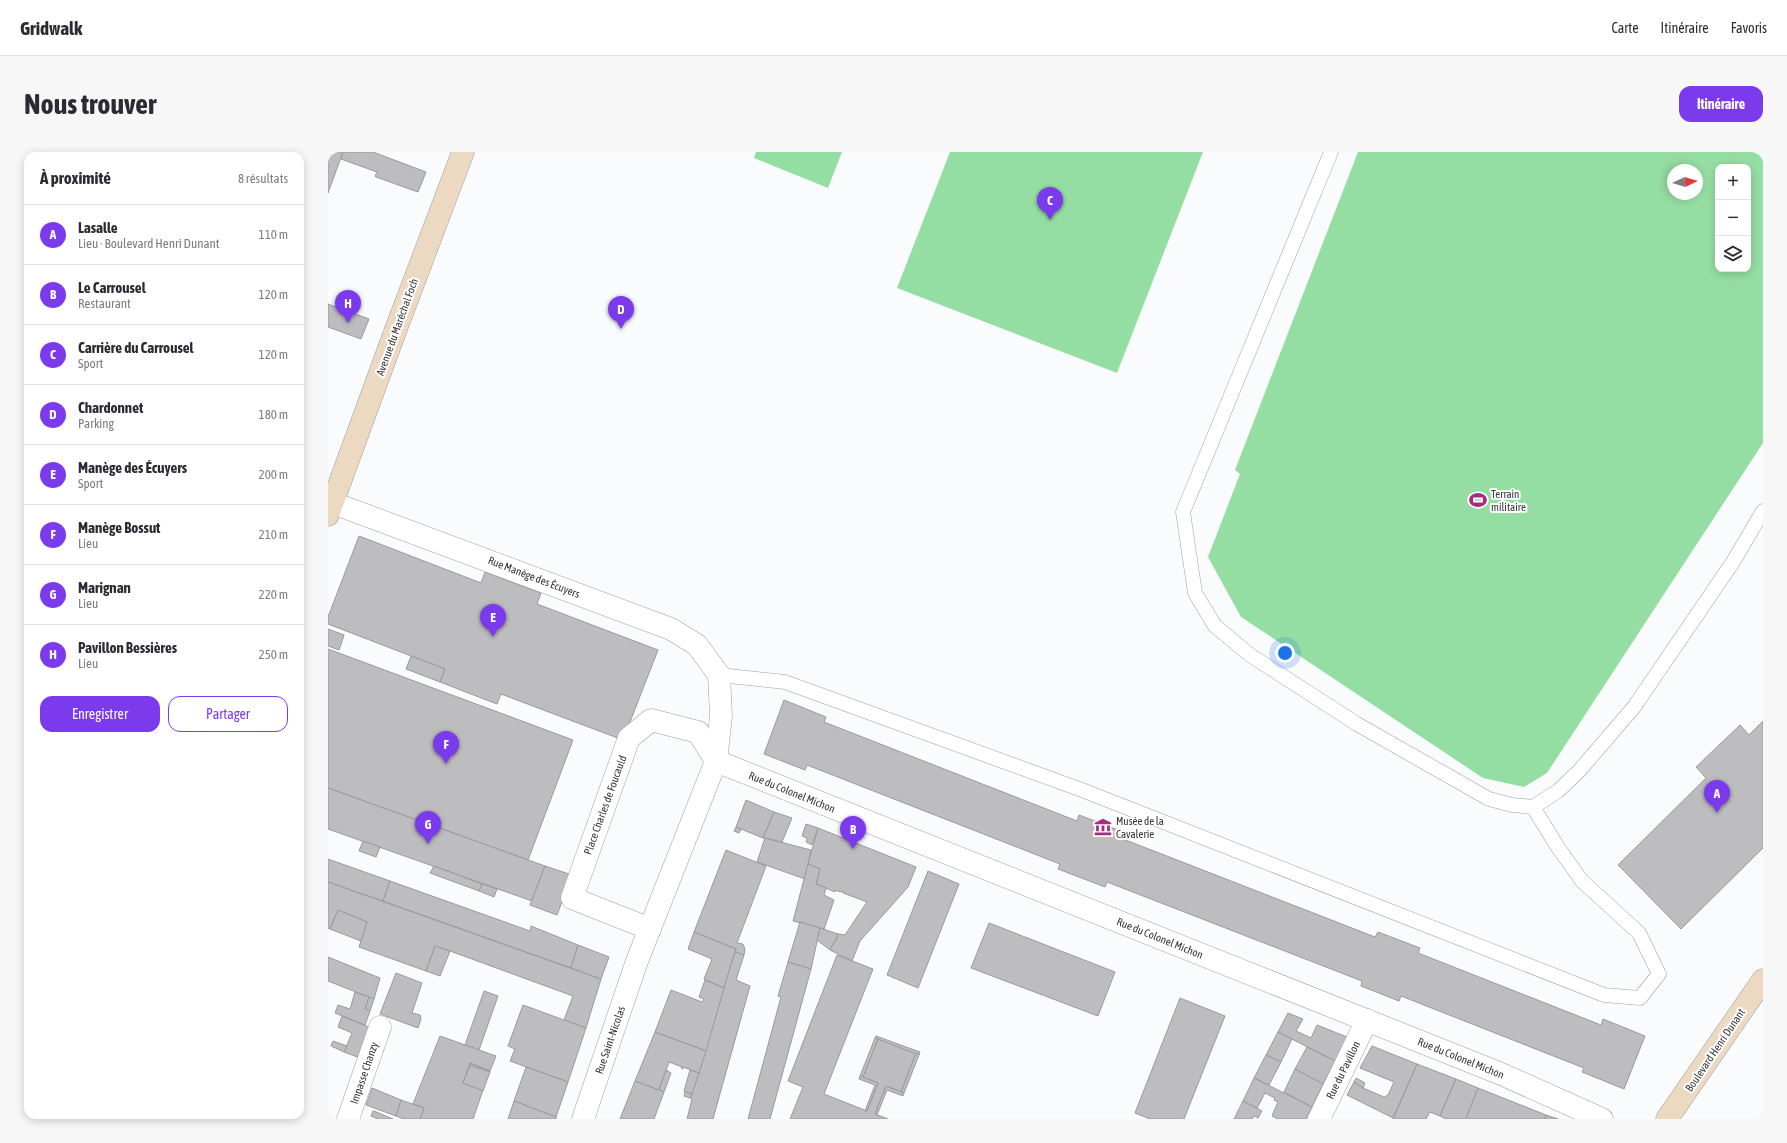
<!DOCTYPE html>
<html lang="fr">
<head>
<meta charset="utf-8">
<style>
  :root { --surface:#fff; --page:#f7f7f7; --text:#2b2b33; --muted:#7c7c81; --line:#e1e1e2; --accent:#7c3aed }
  body { margin:0; font-family:"Asap Condensed",sans-serif; background:var(--page); color:var(--text) }
  .controls { position:absolute; right:12px; top:12px; display:grid; overflow:hidden; border-radius:8px; box-shadow:0 2px 10px #0003 }
  .controls button { width:36px; height:36px; display:grid; place-items:center; padding:0; border:0; border-bottom:1px solid var(--line); background:var(--surface); color:var(--text); font:20px sans-serif }
  .compass { position:absolute; left:1339px; top:12px; width:36px; height:36px; border-radius:50%; background:var(--surface); box-shadow:0 2px 10px #0003; rotate:86deg }
  .you { position:absolute; left:957px; top:501px; width:14px; height:14px; margin:-10px; border:3px solid #fff; border-radius:50%; background:#1a73e8; box-shadow:0 0 0 6px #1a73e833 }
  .badge { display:grid; place-items:center; width:26px; height:26px; border-radius:50%; background:var(--accent); color:#fff; font-size:13px; font-weight:700 }
  .pin { position:absolute; translate:-50% -33px; filter:drop-shadow(0 1px 2px #0008) }
  .pin::after { content:''; position:absolute; top:21px; width:14px; height:12px; background:inherit; clip-path:polygon(0 0,100% 0,50% 100%) }
  .list { margin:0; padding:0; list-style:none }
  h2 { display:flex; justify-content:space-between; align-items:center; height:52px; margin:0; padding:0 16px; font-size:17px }
  h2 small { font-size:13px; font-weight:400; color:var(--muted) }
  .list li { display:grid; grid-template-columns:26px 1fr auto; gap:12px; align-items:center; box-sizing:border-box; height:60px; padding:0 16px; border-top:1px solid var(--line) }
  .list b { display:block; font-size:15px; white-space:nowrap }
  .list p { margin:0; font-size:13px; white-space:nowrap; color:var(--muted) }
  .list em { font-size:13px; font-style:normal; color:var(--muted) }
  .actions { display:flex; gap:8px; padding:12px 16px }
  .actions a { flex:1; padding:9px 0; border:1px solid var(--accent); border-radius:12px; text-align:center; font-size:14px; color:var(--accent) }
  .actions .main { background:var(--accent); color:#fff }
  .icon { flex:none; width:22px; height:22px; fill:none; stroke:currentColor; stroke-width:2; stroke-linecap:round; stroke-linejoin:round }
  .map { position:relative; flex:none; width:1435px; height:967px; overflow:hidden; border-radius:12px }
  header { display:flex; align-items:center; gap:24px; box-sizing:border-box; height:56px; padding:0 20px; background:var(--surface); border-bottom:1px solid var(--line) }
  header strong { font-size:19px }
  nav { display:flex; gap:22px; margin-inline-start:auto; font-size:14px }
  .intro { display:flex; align-items:center; justify-content:space-between; box-sizing:border-box; height:96px; padding:0 24px }
  h1 { margin:0; font-size:28px }
  .button { padding:10px 18px; border-radius:12px; background:var(--accent); color:#fff; font-size:14px; font-weight:700 }
  main { display:flex; gap:24px; padding:0 24px }
  aside { flex:1; background:var(--surface); border-radius:12px; box-shadow:0 2px 10px #0003 }
  .map>svg:first-child { display:block }
  .green { fill:#95dea3; fill-rule:evenodd }
  .building { fill:#bdbdbf; stroke:#9a9a9c }
  .lines { fill:none; stroke-linecap:round; stroke-linejoin:round }
  .lane-casing { stroke:#9e9fa1; stroke-width:15 }
  .street-casing { stroke:#9e9fa1; stroke-width:23 }
  .secondary-casing { stroke:#9e9fa1; stroke-width:23 }
  .lane { stroke:#fff; stroke-width:14 }
  .street { stroke:#fff; stroke-width:22 }
  .secondary { stroke:#ecd9c2; stroke-width:22 }
  .labels { text-anchor:middle; stroke-width:4; stroke-linejoin:round; paint-order:stroke }
  .street-label { font-size:11px; fill:#343435; stroke:#fff }
  .poi-label { font-size:11px; fill:#343435; stroke:#fff; text-anchor:start }
</style>
</head>
<body>
<header>
<strong>Gridwalk</strong>
<nav><a>Carte</a><a>Itinéraire</a><a>Favoris</a></nav>
</header>
<div class="intro"><h1>Nous trouver</h1><a class="button">Itinéraire</a></div>
<main>
<aside>
<h2>À proximité<small>8 résultats</small></h2>
<ul class="list">
<li><span class="badge">A</span><div><b>Lasalle</b><p>Lieu · Boulevard Henri Dunant</p></div><em>110 m</em></li>
<li><span class="badge">B</span><div><b>Le Carrousel</b><p>Restaurant</p></div><em>120 m</em></li>
<li><span class="badge">C</span><div><b>Carrière du Carrousel</b><p>Sport</p></div><em>120 m</em></li>
<li><span class="badge">D</span><div><b>Chardonnet</b><p>Parking</p></div><em>180 m</em></li>
<li><span class="badge">E</span><div><b>Manège des Écuyers</b><p>Sport</p></div><em>200 m</em></li>
<li><span class="badge">F</span><div><b>Manège Bossut</b><p>Lieu</p></div><em>210 m</em></li>
<li><span class="badge">G</span><div><b>Marignan</b><p>Lieu</p></div><em>220 m</em></li>
<li><span class="badge">H</span><div><b>Pavillon Bessières</b><p>Lieu</p></div><em>250 m</em></li>
</ul>
<div class="actions"><a class="main">Enregistrer</a><a>Partager</a></div>
</aside>
<div class="map">
<svg width="1435" height="967" viewBox="0 0 1435 967">
  <rect width="100%" height="100%" fill="#fafbfd"/>
  <g class="green">
    <polygon points="428,0 514,0 500,36 426,6"/>
    <polygon points="622,0 875,0 789,221 569,136"/>
    <path d="M1030,0h405v291l-216,330 -23,14 -41,-9 -242,-161 -33,-60 32,-83 -5,-4zM1390,15h30v102h-30zM1345,18h24v24h-24z"/>
  </g>
  <g class="building">
    <polygon points="0,0 15,0 0,41"/>
    <polygon points="15,0 45,0 98,20 90,40 48,25 47,24 49,20 13,7"/>
    <polygon points="0,152 41,167 33,187 0,175"/>
    <polygon points="31,384 153,431 157,420 213,441 209,452 330,498 295,588 173,542 169,552 112,530 117,517 0,472 0,465"/>
    <polygon points="0,477 16,483 11,498 0,494"/>
    <polygon points="0,497 245,588 200,708 0,636"/>
    <polygon points="83,504 117,517 112,530 78,517"/>
    <polygon points="456,548 498,565 496,570 749,669 751,663 798,681 795,687 1047,785 1050,780 1092,796 1090,801 1273,873 1275,867 1317,884 1296,937 1254,920 1256,916 1073,844 1071,849 1033,834 1034,829 779,730 777,735 730,717 732,712 479,613 477,618 436,602"/>
    <polygon points="1435,569 1435,696 1353,777 1290,713 1378,626 1368,615 1412,573 1421,583"/>
    <polygon points="0,636 217,714 204,749 0,677"/>
    <polygon points="418,648 446,660 435,686 408,675"/>
    <polygon points="446,660 464,666 454,690 435,686"/>
    <polygon points="478,672 490,676 484,693 478,690 479,686 474,684"/>
    <polygon points="408,675 413,677 411,681 406,679"/>
    <polygon points="490,676 588,715 580,735 532,789 524,809 502,798 506,790 507,790 510,782 517,783 539,750 515,741 515,739 513,740 507,738 507,740 488,732 492,717 480,712"/>
    <polygon points="437,686 483,698 477,727 429,710"/>
    <polygon points="35,689 52,695 48,705 31,699"/>
    <polygon points="398,698 438,714 409,791 415,792 417,797 416,803 407,800 408,797 366,780"/>
    <polygon points="0,707 62,729 55,749 0,730"/>
    <polygon points="480,712 492,717 488,732 498,736 496,743 506,748 496,777 465,769"/>
    <polygon points="106,714 154,732 151,739 102,721"/>
    <polygon points="217,714 244,723 229,763 202,753"/>
    <polygon points="600,719 631,732 590,836 559,823"/>
    <polygon points="62,729 202,779 203,774 250,793 243,816 55,749"/>
    <polygon points="0,730 273,827 258,876 236,868 245,844 122,799 107,794 98,819 31,795 39,770 10,758 2,777 0,776"/>
    <polygon points="154,732 169,737 166,745 151,739"/>
    <polygon points="10,758 39,770 33,789 2,777"/>
    <polygon points="472,770 492,776 483,817 460,810"/>
    <polygon points="661,771 787,820 770,864 643,816"/>
    <polygon points="492,776 510,782 507,790 506,790 502,798 489,788"/>
    <polygon points="366,780 408,797 396,836 376,827 384,807 360,797"/>
    <polygon points="250,793 281,805 273,827 243,816"/>
    <polygon points="107,794 122,799 112,824 98,819"/>
    <polygon points="407,800 416,803 408,828 422,834 385,967 359,967 364,947 362,946"/>
    <polygon points="509,803 545,817 496,942 539,959 550,931 535,925 550,887 588,901 573,940 558,934 547,962 560,967 462,967 475,935 460,929"/>
    <polygon points="0,805 52,826 46,847 0,829"/>
    <polygon points="460,810 483,817 442,967 420,967 453,845 450,844"/>
    <polygon points="68,821 94,831 84,861 92,863 93,867 90,876 52,862"/>
    <polygon points="377,828 396,836 378,899 327,880 343,838 374,850 376,847 371,845"/>
    <polygon points="156,839 170,844 151,898 137,893"/>
    <polygon points="27,840 41,845 37,857 42,859 37,873 7,861 10,853 22,857"/>
    <polygon points="41,845 46,847 42,859 37,857"/>
    <polygon points="852,846 897,864 856,967 822,967 807,961"/>
    <polygon points="195,853 258,876 240,930 182,909 187,897 180,894"/>
    <polygon points="960,861 975,867 968,879 983,886 989,873 1019,885 1007,909 950,880"/>
    <polygon points="14,864 43,876 32,906 16,900 24,881 10,875"/>
    <polygon points="327,880 378,899 371,921 355,915 355,917 353,916 354,915 341,910 331,938 307,929"/>
    <polygon points="950,880 964,887 953,910 938,903"/>
    <polygon points="112,884 168,904 162,919 142,911 135,931 155,938 145,967 92,967 96,956 85,952"/>
    <polygon points="548,884 592,900 591,903 547,886"/>
    <polygon points="547,886 550,887 535,925 532,924"/>
    <polygon points="5,889 19,894 16,900 3,894"/>
    <polygon points="1044,894 1089,912 1065,966 1019,943 1026,930 1035,936 1056,945 1060,943 1066,930 1032,916"/>
    <polygon points="979,895 1007,909 995,932 967,917"/>
    <polygon points="588,901 591,903 576,941 573,940"/>
    <polygon points="938,903 953,910 941,933 926,926"/>
    <polygon points="142,911 162,919 162,920 142,913"/>
    <polygon points="1089,912 1128,927 1112,964 1102,960 1098,967 1065,967"/>
    <polygon points="142,913 162,920 155,939 135,931"/>
    <polygon points="198,915 240,930 228,965 186,949"/>
    <polygon points="967,917 995,932 984,955 956,940"/>
    <polygon points="338,918 343,921 336,940 331,938"/>
    <polygon points="362,918 371,921 364,942 356,939"/>
    <polygon points="532,924 550,931 539,959 537,959 547,933 531,927"/>
    <polygon points="926,926 984,955 978,967 950,967 944,964 950,950 946,948 947,946 937,941 929,956 915,949"/>
    <polygon points="1028,926 1037,931 1035,936 1026,930"/>
    <polygon points="1128,927 1150,936 1138,967 1118,967 1112,964"/>
    <polygon points="307,929 336,940 326,967 292,967"/>
    <polygon points="558,934 576,941 575,944 559,938 549,963 547,962"/>
    <polygon points="44,936 73,948 68,964 38,953"/>
    <polygon points="1150,936 1218,963 1217,967 1138,967"/>
    <polygon points="357,940 364,942 362,946 356,944"/>
    <polygon points="73,948 96,956 92,967 76,967 68,964"/>
    <polygon points="186,949 228,965 228,967 180,967"/>
    <polygon points="915,949 934,959 930,966 926,964 924,967 906,967"/>
    <polygon points="45,959 46,959 65,967 50,967 43,964"/>
    <polygon points="1218,963 1230,967 1217,967"/>
  </g>
  <g class="lines">
    <g class="lane-casing">
      <g id="lane">
        <polyline points="1003,0 855,360 867,441 887,474 922,503 1029,572 1161,647 1184,653 1205,655 1230,639 1251,619 1306,555 1405,410 1435,359"/>
        <polyline points="391,523 457,530 754,638 1276,843 1312,846 1331,822 1311,781 1254,729 1229,694 1205,655"/>
      </g>
    </g>
    <g class="street-casing">
      <g id="street">
        <polyline points="5,351 343,477 369,493 391,523 393,564 388,609 309,809 255,967"/>
        <polyline points="388,609 1171,921 1274,967"/>
        <polyline points="322,777 244,746 301,586 323,568 370,580 388,609"/>
        <polyline points="20,967 52,875"/>
        <polyline points="991,967 1039,868"/>
      </g>
    </g>
    <g class="secondary-casing">
      <g id="secondary">
        <polyline points="0,363 68,177 135,0"/>
        <polyline points="1339,967 1435,828"/>
      </g>
    </g>
    <use href="#lane" class="lane"/>
    <use href="#street" class="street"/>
    <use href="#secondary" class="secondary"/>
  </g>
  <defs>
    <g id="stadium-bare" transform="scale(1.38)"><path d="M0-5a6.5 5 0 1 0 0 10a6.5 5 0 1 0 0-10ZM-3.5-1.8h7v3.6h-7Z" fill="#a72b7f" stroke="#fff" stroke-width="2.5" paint-order="stroke"/></g>
    <g id="museum-bare" transform="scale(1.38)"><path d="M0-6L6-3V-2H-6V-3ZM-5-1h2V3h-2ZM-1-1h2V3h-2ZM3-1h2V3H3ZM-6 4H6V6H-6Z" fill="#a72b7f" stroke="#fff" stroke-width="2.5" paint-order="stroke"/></g>
  </defs>
  <g fill-rule="evenodd">
    <use href="#stadium-bare" x="1150" y="348"/>
    <use href="#museum-bare" x="775" y="675"/>
  </g>
  <g class="labels">
    <g class="street-label">
      <text transform="translate(69 175) rotate(-70)" y="4">Avenue du Maréchal Foch</text>
      <text transform="translate(206 425) rotate(21)" y="4">Rue Manège des Écuyers</text>
      <text transform="translate(464 640) rotate(22)" y="4">Rue du Colonel Michon</text>
      <text transform="translate(277 653) rotate(-70)" y="4">Place Charles de Foucauld</text>
      <text transform="translate(832 786) rotate(22)" y="4">Rue du Colonel Michon</text>
      <text transform="translate(282 888) rotate(-71)" y="4">Rue Saint-Nicolas</text>
      <text transform="translate(1387 898) rotate(-56)" y="4">Boulevard Henri Dunant</text>
      <text transform="translate(1133 906) rotate(22)" y="4">Rue du Colonel Michon</text>
      <text transform="translate(1015 918) rotate(-64)" y="4">Rue du Pavillon</text>
      <text transform="translate(36 921) rotate(-71)" y="4">Impasse Chanzy</text>
    </g>
    <g class="poi-label">
      <text x="1163" y="346">Terrain<tspan x="1163" dy="13">militaire</tspan></text>
      <text x="788" y="673">Musée de la<tspan x="788" dy="13">Cavalerie</tspan></text>
    </g>
  </g>
</svg>
<div class="controls">
<button>+</button>
<button>−</button>
<button><svg class="icon" aria-label="layers" viewBox="0 0 24 24"><path d="M12 4l9 5-9 5-9-5zM3 14l9 5 9-5"/></svg></button>
</div>
<svg class="compass" viewBox="-18 -18 36 36"><path d="M0-13l5 13h-10z" fill="#e53935"/><path d="M0 13l5-13h-10z" fill="#7c7c81"/></svg>
<div class="you"></div>
<div class="pin badge" style="left:1389px;top:661px">A</div>
<div class="pin badge" style="left:525px;top:697px">B</div>
<div class="pin badge" style="left:722px;top:68px">C</div>
<div class="pin badge" style="left:293px;top:177px">D</div>
<div class="pin badge" style="left:165px;top:485px">E</div>
<div class="pin badge" style="left:118px;top:612px">F</div>
<div class="pin badge" style="left:100px;top:692px">G</div>
<div class="pin badge" style="left:20px;top:171px">H</div>
</div>
</main>
</body>
</html>
